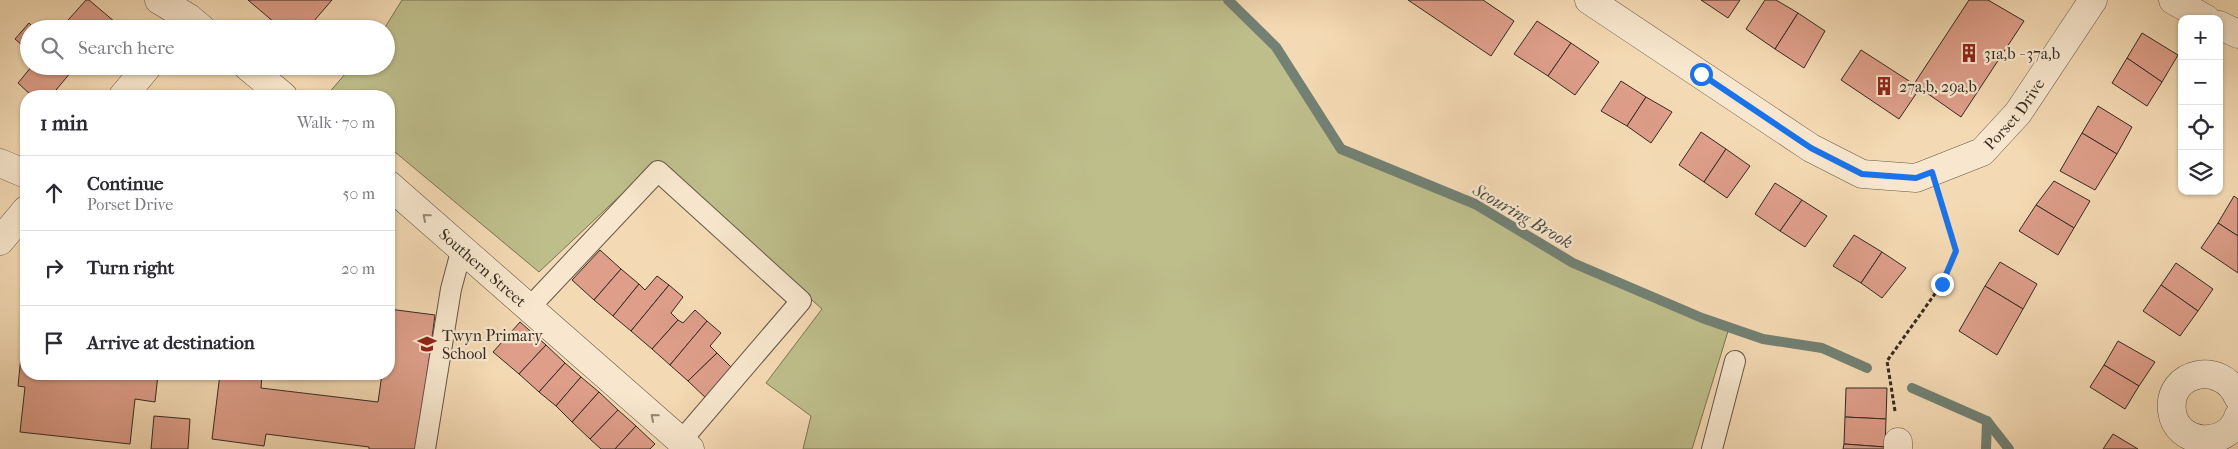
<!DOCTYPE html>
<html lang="en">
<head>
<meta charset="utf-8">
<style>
  :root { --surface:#fff; --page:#f2f2f3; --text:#2b2b33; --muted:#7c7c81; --line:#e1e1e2 }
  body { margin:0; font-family:"IM FELL French Canon",serif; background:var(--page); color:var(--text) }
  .controls { position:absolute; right:15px; top:15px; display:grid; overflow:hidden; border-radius:10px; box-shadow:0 1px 4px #0004 }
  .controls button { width:45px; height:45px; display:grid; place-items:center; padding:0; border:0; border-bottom:1px solid var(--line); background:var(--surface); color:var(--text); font:25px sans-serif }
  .stop { position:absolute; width:15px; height:15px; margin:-11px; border:4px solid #1a73e8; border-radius:50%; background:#fff }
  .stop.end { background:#1a73e8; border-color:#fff; box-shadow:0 1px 5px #0008 }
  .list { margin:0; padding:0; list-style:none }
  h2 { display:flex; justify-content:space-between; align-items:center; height:65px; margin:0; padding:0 20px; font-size:21px }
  h2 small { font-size:16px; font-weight:400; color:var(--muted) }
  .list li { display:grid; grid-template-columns:32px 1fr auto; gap:15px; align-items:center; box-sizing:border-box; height:75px; padding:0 20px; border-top:1px solid var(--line) }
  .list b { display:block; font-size:19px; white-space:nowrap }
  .list p { margin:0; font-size:16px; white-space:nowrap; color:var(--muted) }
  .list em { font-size:16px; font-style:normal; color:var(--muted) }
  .icon { flex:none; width:28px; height:28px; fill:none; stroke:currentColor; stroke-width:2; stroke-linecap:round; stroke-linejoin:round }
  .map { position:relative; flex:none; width:2238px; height:449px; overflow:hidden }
  .search { position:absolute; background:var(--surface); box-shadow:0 1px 4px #0004; left:20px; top:20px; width:375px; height:55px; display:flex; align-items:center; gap:12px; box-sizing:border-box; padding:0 18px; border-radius:28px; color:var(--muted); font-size:19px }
  .panel { position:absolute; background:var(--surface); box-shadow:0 1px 4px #0004; left:20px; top:90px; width:375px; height:290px; border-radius:20px }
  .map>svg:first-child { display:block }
  .green { fill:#bebe8b; stroke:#797456 }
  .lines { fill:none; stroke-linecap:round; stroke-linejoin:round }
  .stream { stroke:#728174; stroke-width:10 }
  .building { fill:#de9e8a; stroke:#342b22 }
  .service-casing { stroke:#645746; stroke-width:22 }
  .minor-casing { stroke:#645746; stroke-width:29 }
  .path { stroke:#342b22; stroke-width:3; stroke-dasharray:4 2.5; stroke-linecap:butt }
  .service { stroke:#f8e7ce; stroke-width:20 }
  .minor { stroke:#f8e7ce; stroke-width:28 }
  .oneway { stroke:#968978 }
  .route { stroke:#1a73e8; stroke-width:6 }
  .labels { text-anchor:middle; stroke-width:4.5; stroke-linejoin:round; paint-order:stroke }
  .poi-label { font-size:16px; fill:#342b22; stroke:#f8e7ce; text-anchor:start }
  .street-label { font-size:16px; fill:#342b22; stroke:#f8e7ce }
  .water-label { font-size:18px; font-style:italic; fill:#4e4f44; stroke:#f8e7ce }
</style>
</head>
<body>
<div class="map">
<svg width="2238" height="449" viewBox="0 0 2238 449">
  <rect width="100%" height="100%" fill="#f4dab4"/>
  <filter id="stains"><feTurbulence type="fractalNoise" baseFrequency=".004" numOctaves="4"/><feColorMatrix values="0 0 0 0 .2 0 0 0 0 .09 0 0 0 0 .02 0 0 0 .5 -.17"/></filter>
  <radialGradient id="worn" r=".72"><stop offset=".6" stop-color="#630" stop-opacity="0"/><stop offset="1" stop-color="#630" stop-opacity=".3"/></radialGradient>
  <polygon class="green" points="402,0 1228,0 1276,47 1341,149 1475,204 1573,263 1729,328 1692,449 803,449 811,416 766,383 822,309 657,161 539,272 389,147 389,96 327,95 352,66 386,66 386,29 384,29"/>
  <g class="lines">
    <g class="stream">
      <polyline points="1228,0 1276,47 1341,149 1475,204 1573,263 1702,318 1763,339 1822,348 1867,368"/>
      <polyline points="1912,388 1987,421 2009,449"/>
      <polyline points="1986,449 1987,421"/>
    </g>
  </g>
  <g class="building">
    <polygon points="86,0 89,0 115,22 109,29 60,29"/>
    <polygon points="248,0 332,0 307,29 282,29"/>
    <polygon points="1408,0 1483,0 1514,21 1491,56"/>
    <polygon points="1701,0 1740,0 1728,18"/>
    <polygon points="1765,0 1776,0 1798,13 1775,49 1746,29"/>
    <polygon points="1969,0 1988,0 2024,21 1961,117 1914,84"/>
    <polygon points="1798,13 1825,31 1804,68 1775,49"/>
    <polygon points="1537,21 1571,43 1548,76 1514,54"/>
    <polygon points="29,23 35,29 29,29 29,51 15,39"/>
    <polygon points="2142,33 2178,55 2162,82 2127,58"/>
    <polygon points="1571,43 1599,62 1575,95 1548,76"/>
    <polygon points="1861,50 1920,88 1899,119 1841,80"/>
    <polygon points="2127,58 2162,82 2147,106 2112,83"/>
    <polygon points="32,66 76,66 51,96 32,96 18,83"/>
    <polygon points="1621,81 1646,97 1627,126 1601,111"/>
    <polygon points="1646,97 1672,112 1651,143 1627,126"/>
    <polygon points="2098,106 2132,127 2117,154 2082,133"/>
    <polygon points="1701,132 1726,149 1704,182 1679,165"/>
    <polygon points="2082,133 2117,154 2095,190 2060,171"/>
    <polygon points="1726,149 1750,166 1727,198 1704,182"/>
    <polygon points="2054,181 2090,201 2074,228 2036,205"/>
    <polygon points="1775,183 1802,200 1780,231 1755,214"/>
    <polygon points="2234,196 2238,199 2238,236 2218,223"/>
    <polygon points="1802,200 1827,216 1805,247 1780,231"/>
    <polygon points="2036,205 2074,228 2058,255 2019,231"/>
    <polygon points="2218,223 2238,236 2238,273 2201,248"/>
    <polygon points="1854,235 1882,252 1861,283 1833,266"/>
    <polygon points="600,250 621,269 594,300 572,280"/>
    <polygon points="1882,252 1906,268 1882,298 1861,283"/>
    <polygon points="2000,262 2037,284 2023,309 1985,286"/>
    <polygon points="2176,263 2213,289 2198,311 2161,285"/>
    <polygon points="621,269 639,284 613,316 594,300"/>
    <polygon points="657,276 669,285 631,331 613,316 639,284 645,290"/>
    <polygon points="669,285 683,297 671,313 678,320 652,349 631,331"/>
    <polygon points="2161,285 2198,311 2180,336 2143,311"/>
    <polygon points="1985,286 2023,309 1997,355 1959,331"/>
    <polygon points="389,309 435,315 417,449 369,449 369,447 266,434 264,446 212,439 220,374 262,374 261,388 378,402 382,374 389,374"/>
    <polygon points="695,310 707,321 670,365 652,349 678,320 683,323"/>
    <polygon points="707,321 721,333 710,346 717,353 688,381 670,365"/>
    <polygon points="520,322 546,345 519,374 493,352"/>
    <polygon points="2118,341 2155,362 2139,386 2104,365"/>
    <polygon points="546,345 565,363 539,392 519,374"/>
    <polygon points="22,346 26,346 26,374 158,374 155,402 135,399 130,444 20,432 25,387 18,386"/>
    <polygon points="717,353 734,370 707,399 688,381"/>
    <polygon points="565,363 581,377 556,406 539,392"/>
    <polygon points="2104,365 2139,386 2125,409 2090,387"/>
    <polygon points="581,377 599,392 572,422 556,406"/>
    <polygon points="1846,388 1887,388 1886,419 1845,417"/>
    <polygon points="599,392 618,410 590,439 572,422"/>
    <polygon points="618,410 636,426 615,449 601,449 590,439"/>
    <polygon points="154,416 190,419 188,449 151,449"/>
    <polygon points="1845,417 1886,419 1885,447 1844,444"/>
    <polygon points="636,426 655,444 650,449 615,449"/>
    <polygon points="2113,434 2138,449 2103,449"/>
    <polygon points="1844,444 1885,447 1885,449 1843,449"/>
  </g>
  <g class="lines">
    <g class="service-casing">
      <g id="service">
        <polyline points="529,308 658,171 801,301 681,441"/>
        <polyline points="425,449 451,289 462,248"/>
        <polyline points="1712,449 1735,361"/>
      </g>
    </g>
    <g class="minor-casing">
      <g id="minor">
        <polyline points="159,0 189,18 202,29"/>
        <path id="s1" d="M1589,0l222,148 51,26 54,4 66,-26 36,-39 75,-113"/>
        <polyline points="2173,0 2206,19"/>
        <polyline points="2219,25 2238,34"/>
        <polyline points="247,66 283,96"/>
        <polyline points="123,96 148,66"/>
        <polyline points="0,163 26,174"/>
        <path id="s2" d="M389,185l301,264"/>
        <polyline points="0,241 26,210"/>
        <path d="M2238,397c-16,-37 -71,-26 -66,14 4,35 56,38 66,6"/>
        <polyline points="1898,442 1898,449"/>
      </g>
    </g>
    <polyline class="path" points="1895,411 1887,361 1942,284 1956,251 1941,201"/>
    <use href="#service" class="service"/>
    <use href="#minor" class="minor"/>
  </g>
  <defs><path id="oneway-chevron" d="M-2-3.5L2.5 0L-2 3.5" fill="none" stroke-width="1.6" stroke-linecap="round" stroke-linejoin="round" transform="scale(1.25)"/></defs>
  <g class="oneway">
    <use href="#oneway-chevron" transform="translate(426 217) rotate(-139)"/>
    <use href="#oneway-chevron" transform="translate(654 417) rotate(-139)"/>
  </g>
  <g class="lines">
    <polyline class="route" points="1701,74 1811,148 1862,174 1916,178 1932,172 1956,251 1942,284"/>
  </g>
  <defs>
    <g id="building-bare" transform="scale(1.5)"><path d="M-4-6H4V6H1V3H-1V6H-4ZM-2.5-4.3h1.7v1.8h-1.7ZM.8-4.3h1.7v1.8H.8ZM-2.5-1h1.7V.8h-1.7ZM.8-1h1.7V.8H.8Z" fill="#8f2418" stroke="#f8e7ce" stroke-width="2.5" paint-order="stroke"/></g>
    <g id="school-bare" transform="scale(1.5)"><path d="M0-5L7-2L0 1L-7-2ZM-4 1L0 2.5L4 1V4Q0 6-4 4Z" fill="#8f2418" stroke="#f8e7ce" stroke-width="2.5" paint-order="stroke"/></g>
  </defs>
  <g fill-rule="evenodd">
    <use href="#building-bare" x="1969" y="53"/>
    <use href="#building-bare" x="1884" y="86"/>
    <use href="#school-bare" x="427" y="344"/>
  </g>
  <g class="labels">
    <g class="poi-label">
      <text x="1984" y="59">31a,b - 37a,b</text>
      <text x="1899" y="92">27a,b, 29a,b</text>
      <text x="442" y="341">Twyn Primary<tspan x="442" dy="18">School</tspan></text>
    </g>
    <g class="street-label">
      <text dy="6" stroke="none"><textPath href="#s1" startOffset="499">Porset Drive</textPath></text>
      <text dy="6" stroke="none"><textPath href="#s2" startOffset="125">Southern Street</textPath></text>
    </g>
    <g class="water-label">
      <text transform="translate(1523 216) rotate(30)" y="6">Scouring Brook</text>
    </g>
  </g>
  <rect width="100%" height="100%" filter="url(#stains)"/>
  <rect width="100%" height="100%" fill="url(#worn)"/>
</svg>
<div class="controls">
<button>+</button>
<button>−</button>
<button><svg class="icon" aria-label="locate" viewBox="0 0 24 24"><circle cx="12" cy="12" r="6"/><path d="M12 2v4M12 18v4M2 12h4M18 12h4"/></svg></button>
<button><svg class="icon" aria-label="layers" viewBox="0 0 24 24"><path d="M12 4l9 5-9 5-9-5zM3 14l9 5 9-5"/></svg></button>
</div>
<div class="stop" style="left:1701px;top:74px"></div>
<div class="stop end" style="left:1942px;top:284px"></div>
<div class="search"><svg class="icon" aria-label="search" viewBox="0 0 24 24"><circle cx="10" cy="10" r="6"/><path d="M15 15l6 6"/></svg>Search here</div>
<section class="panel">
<h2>1 min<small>Walk · 70 m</small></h2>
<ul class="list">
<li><svg class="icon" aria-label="ahead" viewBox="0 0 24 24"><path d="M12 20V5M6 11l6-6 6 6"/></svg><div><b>Continue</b><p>Porset Drive</p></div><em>50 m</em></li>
<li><svg class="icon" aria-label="right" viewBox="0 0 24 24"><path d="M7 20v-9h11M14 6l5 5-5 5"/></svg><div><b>Turn right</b></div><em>20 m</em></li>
<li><svg class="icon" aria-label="arrive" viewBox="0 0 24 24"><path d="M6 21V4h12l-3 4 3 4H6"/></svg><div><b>Arrive at destination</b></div></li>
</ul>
</section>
</div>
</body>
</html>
